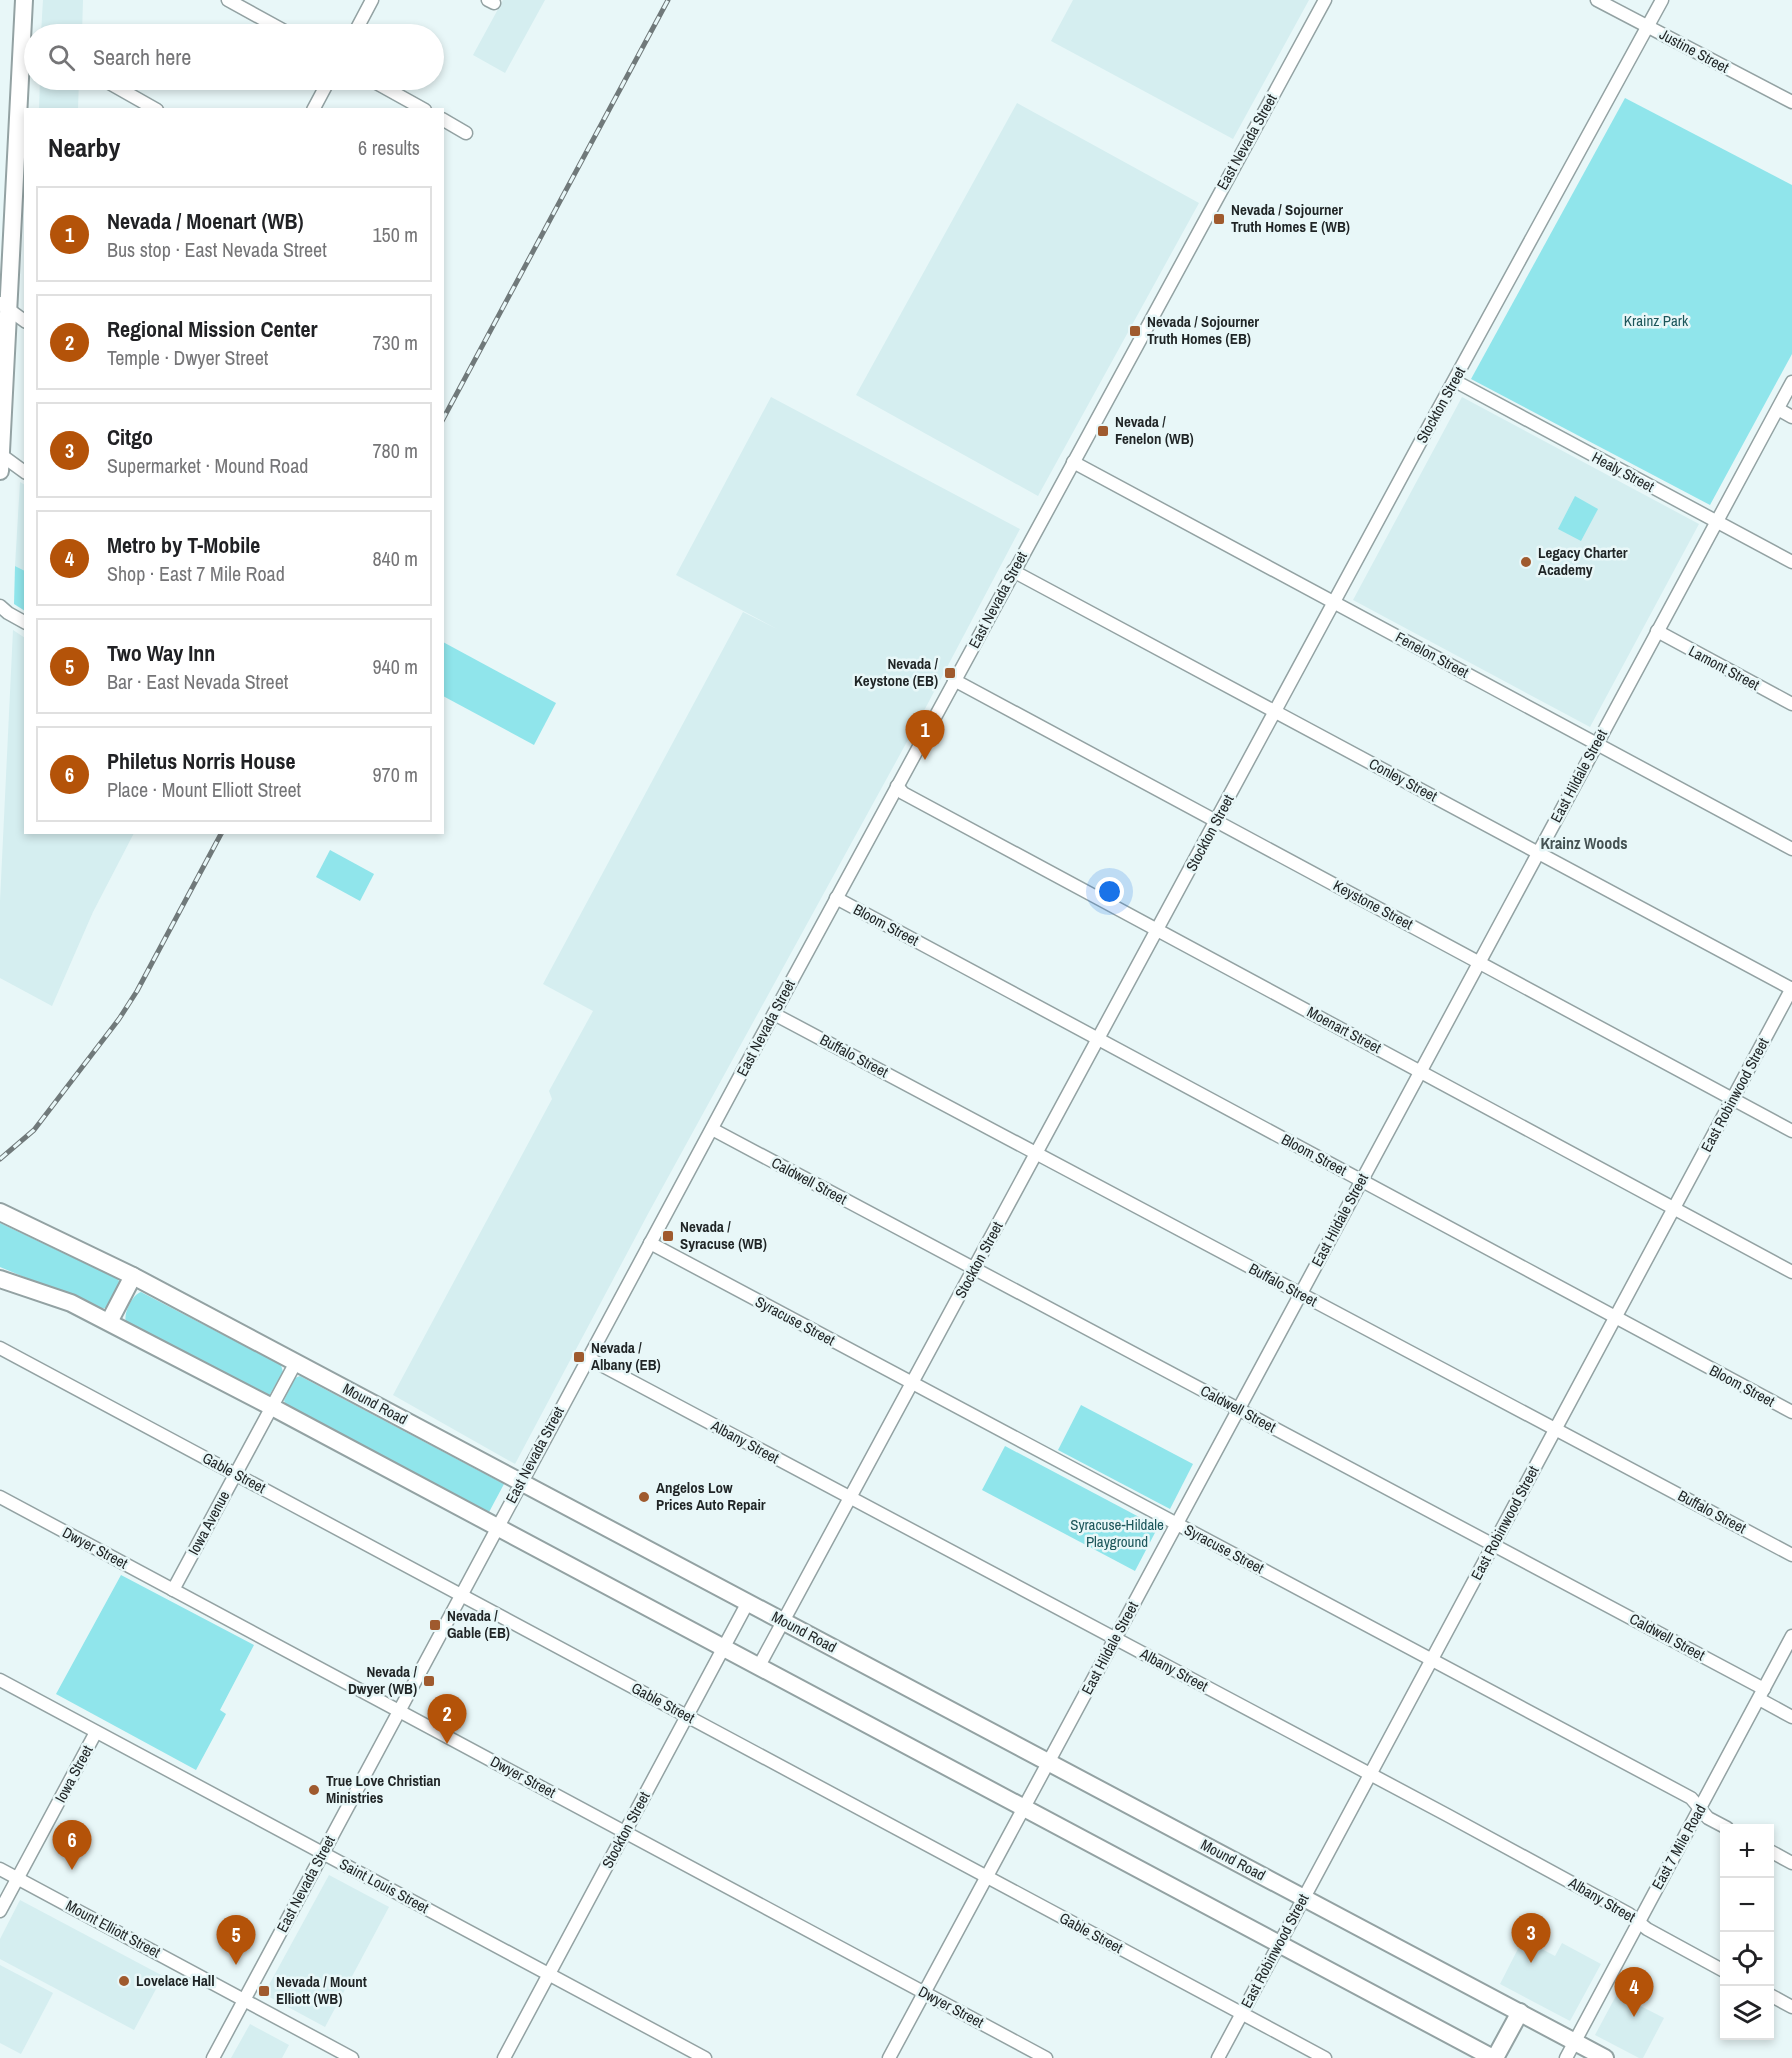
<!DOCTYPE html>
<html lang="en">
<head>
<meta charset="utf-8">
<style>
  :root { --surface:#fff; --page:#f2f2f2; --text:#202124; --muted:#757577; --line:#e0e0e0; --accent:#b45309 }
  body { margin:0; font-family:"Archivo Narrow",sans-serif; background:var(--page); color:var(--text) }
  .controls { position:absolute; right:18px; bottom:18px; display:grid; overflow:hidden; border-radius:0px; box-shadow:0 3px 9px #0003 }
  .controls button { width:54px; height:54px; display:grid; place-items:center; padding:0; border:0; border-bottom:2px solid var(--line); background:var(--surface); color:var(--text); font:30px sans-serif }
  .you { position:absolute; left:1110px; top:892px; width:21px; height:21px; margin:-15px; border:4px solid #fff; border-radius:50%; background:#1a73e8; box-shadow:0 0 0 9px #1a73e833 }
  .badge { display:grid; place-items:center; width:39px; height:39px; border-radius:50%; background:var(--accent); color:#fff; font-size:20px; font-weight:700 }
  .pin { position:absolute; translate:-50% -50px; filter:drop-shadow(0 2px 3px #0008) }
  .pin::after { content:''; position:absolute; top:32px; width:21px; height:18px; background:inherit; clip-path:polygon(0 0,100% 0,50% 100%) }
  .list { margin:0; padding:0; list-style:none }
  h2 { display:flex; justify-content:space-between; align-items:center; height:78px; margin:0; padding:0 24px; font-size:26px }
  h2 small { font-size:20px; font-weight:400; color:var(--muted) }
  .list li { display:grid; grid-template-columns:39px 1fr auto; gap:18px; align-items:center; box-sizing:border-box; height:96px; margin:0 12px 12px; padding:0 12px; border:2px solid var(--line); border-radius:0px }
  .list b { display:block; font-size:22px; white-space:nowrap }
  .list p { margin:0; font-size:20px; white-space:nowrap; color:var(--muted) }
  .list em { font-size:20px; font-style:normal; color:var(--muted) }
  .icon { flex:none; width:33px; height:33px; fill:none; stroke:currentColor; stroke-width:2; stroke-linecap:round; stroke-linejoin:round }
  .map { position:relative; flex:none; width:1792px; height:2058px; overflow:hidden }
  .search { position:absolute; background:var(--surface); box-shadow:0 3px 9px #0003; left:24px; top:24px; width:420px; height:66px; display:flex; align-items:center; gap:15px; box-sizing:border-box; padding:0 21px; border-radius:33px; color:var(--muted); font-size:22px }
  .panel { position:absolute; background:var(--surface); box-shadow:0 3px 9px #0003; left:24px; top:108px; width:420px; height:726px; border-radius:0px }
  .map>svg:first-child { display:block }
  .built { fill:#d5eef0 }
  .green { fill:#90e5eb }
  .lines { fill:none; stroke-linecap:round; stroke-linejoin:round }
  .minor-casing { stroke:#93a2a3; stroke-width:15 }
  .major-casing { stroke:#93a2a3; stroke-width:20 }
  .minor { stroke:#fff; stroke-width:12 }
  .major { stroke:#fff; stroke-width:16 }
  .rail-casing { stroke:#70797a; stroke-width:5 }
  .rail { stroke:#e8f7f8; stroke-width:3; stroke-dasharray:9; stroke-linecap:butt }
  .poi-dot { fill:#9f5a2e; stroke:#e8f7f8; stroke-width:2 }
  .labels { text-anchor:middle; stroke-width:5; stroke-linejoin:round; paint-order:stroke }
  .street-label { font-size:15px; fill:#1f2425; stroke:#e8f7f8 }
  .poi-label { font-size:15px; font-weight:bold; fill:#1f2425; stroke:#e8f7f8; text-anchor:start }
  .park-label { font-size:15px; fill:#1c565a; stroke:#e8f7f8 }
  .neighbourhood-label { font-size:16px; font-weight:bold; fill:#455253; stroke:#e8f7f8 }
</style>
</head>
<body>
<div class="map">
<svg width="1792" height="2058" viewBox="0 0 1792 2058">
  <rect width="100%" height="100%" fill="#e8f7f8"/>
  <g class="built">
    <polygon points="43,0 83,0 82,34 45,34 41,33"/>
    <polygon points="503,0 545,0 505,73 473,55"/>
    <polygon points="1073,0 1309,0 1233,139 1051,41"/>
    <polygon points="40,80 79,80 78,109 39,109"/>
    <polygon points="1017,103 1199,203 1038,496 856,395"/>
    <polygon points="771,397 1020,529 926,707 649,1212 515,1464 393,1395 552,1099 549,1091 593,1011 543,984 743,612 777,629 676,575"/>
    <polygon points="1462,397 1699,524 1590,727 1353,600"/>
    <polygon points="20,482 25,485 25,571 15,566"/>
    <polygon points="13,630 25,638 26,832 134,833 93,912 52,1006 0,978 0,901"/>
    <polygon points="329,1875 389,1907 325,2027 264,1994"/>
    <polygon points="20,1900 163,1976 134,2030 0,1959 0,1939"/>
    <polygon points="1523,1939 1555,1956 1562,1943 1601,1964 1570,2021 1500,1984"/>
    <polygon points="0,1965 53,1993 21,2054 0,2043"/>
    <polygon points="1617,1994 1664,2018 1643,2058 1639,2058 1595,2035"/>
    <polygon points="250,2024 289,2045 282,2058 231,2058"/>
  </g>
  <g class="green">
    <polygon points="1625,98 1792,185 1792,354 1710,505 1471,379"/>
    <polygon points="1575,496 1598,509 1581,541 1558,529"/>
    <polygon points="15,566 25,571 25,611 14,604"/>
    <polygon points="443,642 556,703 534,745 443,696"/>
    <polygon points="330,850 374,874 360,901 316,877"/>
    <polygon points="0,1223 118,1279 120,1284 108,1307 101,1309 0,1267"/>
    <path d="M141,1292l140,73 2,7 -14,24 -143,-73c-3,-10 6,-28 15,-31z"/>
    <polygon points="300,1376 504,1484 488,1514 286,1407 284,1400 295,1378"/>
    <polygon points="1081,1405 1193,1464 1170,1509 1058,1450"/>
    <polygon points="1005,1446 1158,1527 1135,1571 982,1490"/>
    <polygon points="121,1575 254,1645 220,1710 226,1714 196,1770 56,1694"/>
  </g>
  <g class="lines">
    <g class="minor-casing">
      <g id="minor">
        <polyline points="228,0 290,34"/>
        <polyline points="488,0 494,3"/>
        <polyline points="1597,0 1792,102"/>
        <polyline points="354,34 372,0"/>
        <polyline points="104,80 157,110"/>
        <polyline points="371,80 425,110"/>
        <polyline points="313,110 329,80"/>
        <polyline points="442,119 466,133"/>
        <polyline points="0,303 26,322"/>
        <polyline points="1455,381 1792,562"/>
        <polyline points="1778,409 1792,417"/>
        <polyline points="0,454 26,473"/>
        <polyline points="1073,462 1792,849"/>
        <polyline points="1013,571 1792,989"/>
        <polyline points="0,606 8,613 26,623"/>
        <polyline points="1657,631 1792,704"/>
        <polyline points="954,680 1792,1131"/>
        <polyline points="897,786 903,793 1792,1272"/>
        <polyline points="836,898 1792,1412"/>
        <polyline points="774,1014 1792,1555"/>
        <polyline points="712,1129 1764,1689"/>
        <polyline points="650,1243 1691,1798 1708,1818 1727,1828"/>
        <polyline points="0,1348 1325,2058"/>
        <polyline points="588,1358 1447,1815 1629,1914 1647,1929 1724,1971"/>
        <polyline points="0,1497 1046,2058"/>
        <polyline points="173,1590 296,1362"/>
        <polyline points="759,1666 1429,426 1662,0"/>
        <polyline points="0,1680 705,2058"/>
        <polyline points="1759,1699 1792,1717"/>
        <polyline points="1770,1851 1792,1863"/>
        <polyline points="0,1869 352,2058"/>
        <polyline points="0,1911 96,1732"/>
        <polyline points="1770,1995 1792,2007"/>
        <polyline points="213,2058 741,1074 1325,0"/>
        <polyline points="504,2058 748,1602"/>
        <polyline points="889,2058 1792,382"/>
        <polyline points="1218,2058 1792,988"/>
        <polyline points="1566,2058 1792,1636"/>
      </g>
    </g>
    <g class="major-casing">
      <g id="major">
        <polyline points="0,471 24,0"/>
        <polyline points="0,1212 133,1276 1605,2058"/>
        <polyline points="0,1279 71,1303 272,1407 1493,2058"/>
        <polyline points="109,1322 133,1276"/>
        <polyline points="1495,2058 1520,2012"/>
      </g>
    </g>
    <use href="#minor" class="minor"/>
    <use href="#major" class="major"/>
    <g class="rail-casing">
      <g id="rail">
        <polyline points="442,421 668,0"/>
        <polyline points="0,1159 34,1130 119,1019 137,991 222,832"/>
      </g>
    </g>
    <use href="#rail" class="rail"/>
  </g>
  <g class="poi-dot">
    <rect x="1213" y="213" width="12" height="12" rx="3"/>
    <rect x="1129" y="325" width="12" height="12" rx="3"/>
    <rect x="1097" y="425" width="12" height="12" rx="3"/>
    <circle cx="1526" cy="562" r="6"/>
    <rect x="944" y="667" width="12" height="12" rx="3"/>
    <rect x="662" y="1230" width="12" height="12" rx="3"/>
    <rect x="573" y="1351" width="12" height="12" rx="3"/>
    <circle cx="644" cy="1497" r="6"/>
    <rect x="429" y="1619" width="12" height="12" rx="3"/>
    <rect x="423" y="1675" width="12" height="12" rx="3"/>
    <circle cx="314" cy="1790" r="6"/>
    <circle cx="124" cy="1981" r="6"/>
    <rect x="258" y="1985" width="12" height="12" rx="3"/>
  </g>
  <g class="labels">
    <g class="street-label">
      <text transform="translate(1694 51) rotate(28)" y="5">Justine Street</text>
      <text transform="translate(1247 142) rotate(-61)" y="5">East Nevada Street</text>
      <text transform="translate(1441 405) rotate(-61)" y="5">Stockton Street</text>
      <text transform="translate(1623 472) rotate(28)" y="5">Healy Street</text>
      <text transform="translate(998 600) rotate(-62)" y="5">East Nevada Street</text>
      <text transform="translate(1432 655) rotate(28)" y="5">Fenelon Street</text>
      <text transform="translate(1724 668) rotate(28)" y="5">Lamont Street</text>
      <text transform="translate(1579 776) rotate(-62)" y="5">East Hildale Street</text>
      <text transform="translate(1403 780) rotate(28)" y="5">Conley Street</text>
      <text transform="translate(1210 833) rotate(-62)" y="5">Stockton Street</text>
      <text transform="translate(1373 905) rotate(28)" y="5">Keystone Street</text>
      <text transform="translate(886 925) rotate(28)" y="5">Bloom Street</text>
      <text transform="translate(766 1028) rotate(-62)" y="5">East Nevada Street</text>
      <text transform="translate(1344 1030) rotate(28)" y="5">Moenart Street</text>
      <text transform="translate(854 1056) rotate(28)" y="5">Buffalo Street</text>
      <text transform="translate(1735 1095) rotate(-62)" y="5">East Robinwood Street</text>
      <text transform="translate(1314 1155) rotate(28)" y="5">Bloom Street</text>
      <text transform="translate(809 1181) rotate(28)" y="5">Caldwell Street</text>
      <text transform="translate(1340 1220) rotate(-62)" y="5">East Hildale Street</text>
      <text transform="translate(979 1260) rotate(-62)" y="5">Stockton Street</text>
      <text transform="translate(1283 1285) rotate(28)" y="5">Buffalo Street</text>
      <text transform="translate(795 1321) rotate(28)" y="5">Syracuse Street</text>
      <text transform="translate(1742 1386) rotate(28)" y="5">Bloom Street</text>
      <text transform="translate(375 1404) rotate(28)" y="5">Mound Road</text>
      <text transform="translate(1238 1409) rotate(28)" y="5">Caldwell Street</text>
      <text transform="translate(745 1442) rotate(28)" y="5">Albany Street</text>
      <text transform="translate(535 1455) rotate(-62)" y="5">East Nevada Street</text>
      <text transform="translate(234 1473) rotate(28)" y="5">Gable Street</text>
      <text transform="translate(1712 1512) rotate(28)" y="5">Buffalo Street</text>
      <text transform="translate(209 1523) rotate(-62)" y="5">Iowa Avenue</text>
      <text transform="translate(1505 1523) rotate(-62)" y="5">East Robinwood Street</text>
      <text transform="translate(95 1548) rotate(28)" y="5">Dwyer Street</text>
      <text transform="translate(1224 1549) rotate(28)" y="5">Syracuse Street</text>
      <text transform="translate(804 1632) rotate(28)" y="5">Mound Road</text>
      <text transform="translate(1667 1637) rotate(28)" y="5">Caldwell Street</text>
      <text transform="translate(1110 1648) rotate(-62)" y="5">East Hildale Street</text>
      <text transform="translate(1174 1670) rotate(28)" y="5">Albany Street</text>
      <text transform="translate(663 1703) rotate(28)" y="5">Gable Street</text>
      <text transform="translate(74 1774) rotate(-62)" y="5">Iowa Street</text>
      <text transform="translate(523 1777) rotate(28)" y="5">Dwyer Street</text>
      <text transform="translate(626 1830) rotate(-62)" y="5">Stockton Street</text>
      <text transform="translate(1679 1847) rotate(-61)" y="5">East 7 Mile Road</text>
      <text transform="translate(1233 1860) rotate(28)" y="5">Mound Road</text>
      <text transform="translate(306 1884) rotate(-62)" y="5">East Nevada Street</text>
      <text transform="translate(384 1886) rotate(28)" y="5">Saint Louis Street</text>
      <text transform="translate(1602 1900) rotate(30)" y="5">Albany Street</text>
      <text transform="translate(113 1929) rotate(28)" y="5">Mount Elliott Street</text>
      <text transform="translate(1091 1933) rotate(28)" y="5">Gable Street</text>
      <text transform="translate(1275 1951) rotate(-62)" y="5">East Robinwood Street</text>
      <text transform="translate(951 2007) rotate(28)" y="5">Dwyer Street</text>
    </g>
    <g class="poi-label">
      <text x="1231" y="215">Nevada / Sojourner<tspan x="1231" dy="17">Truth Homes E (WB)</tspan></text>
      <text x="1147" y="327">Nevada / Sojourner<tspan x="1147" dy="17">Truth Homes (EB)</tspan></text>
      <text x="1115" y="427">Nevada /<tspan x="1115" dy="17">Fenelon (WB)</tspan></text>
      <text x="1538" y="558">Legacy Charter<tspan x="1538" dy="17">Academy</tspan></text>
      <text x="938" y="669" text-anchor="end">Nevada /<tspan x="938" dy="17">Keystone (EB)</tspan></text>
      <text x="680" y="1232">Nevada /<tspan x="680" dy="17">Syracuse (WB)</tspan></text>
      <text x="591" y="1353">Nevada /<tspan x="591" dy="17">Albany (EB)</tspan></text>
      <text x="656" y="1493">Angelos Low<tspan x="656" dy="17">Prices Auto Repair</tspan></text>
      <text x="447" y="1621">Nevada /<tspan x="447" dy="17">Gable (EB)</tspan></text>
      <text x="417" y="1677" text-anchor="end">Nevada /<tspan x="417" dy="17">Dwyer (WB)</tspan></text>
      <text x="326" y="1786">True Love Christian<tspan x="326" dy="17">Ministries</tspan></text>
      <text x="136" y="1986">Lovelace Hall</text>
      <text x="276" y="1987">Nevada / Mount<tspan x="276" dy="17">Elliott (WB)</tspan></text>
    </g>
    <g class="park-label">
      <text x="1656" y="326">Krainz Park</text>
      <text x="1117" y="1530">Syracuse-Hildale<tspan x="1117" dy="17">Playground</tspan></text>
    </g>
    <g class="neighbourhood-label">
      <text x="1584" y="849">Krainz Woods</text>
    </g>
  </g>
</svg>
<div class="controls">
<button>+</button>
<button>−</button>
<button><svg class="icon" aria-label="locate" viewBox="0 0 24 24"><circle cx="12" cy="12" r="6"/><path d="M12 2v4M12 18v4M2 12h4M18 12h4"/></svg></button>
<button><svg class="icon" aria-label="layers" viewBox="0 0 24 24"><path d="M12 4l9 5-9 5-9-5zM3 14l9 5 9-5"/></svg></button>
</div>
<div class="you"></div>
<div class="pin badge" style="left:925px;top:760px">1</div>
<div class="pin badge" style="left:447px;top:1744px">2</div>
<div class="pin badge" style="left:1531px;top:1963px">3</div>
<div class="pin badge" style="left:1634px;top:2017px">4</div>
<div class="pin badge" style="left:236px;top:1965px">5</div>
<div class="pin badge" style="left:72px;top:1870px">6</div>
<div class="search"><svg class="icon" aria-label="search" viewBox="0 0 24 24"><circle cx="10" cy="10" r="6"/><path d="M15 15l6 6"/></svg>Search here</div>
<section class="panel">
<h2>Nearby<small>6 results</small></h2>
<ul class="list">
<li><span class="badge">1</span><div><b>Nevada / Moenart (WB)</b><p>Bus stop · East Nevada Street</p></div><em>150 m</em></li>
<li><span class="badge">2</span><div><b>Regional Mission Center</b><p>Temple · Dwyer Street</p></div><em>730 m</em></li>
<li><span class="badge">3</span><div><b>Citgo</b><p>Supermarket · Mound Road</p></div><em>780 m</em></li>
<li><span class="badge">4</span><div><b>Metro by T-Mobile</b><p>Shop · East 7 Mile Road</p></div><em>840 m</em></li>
<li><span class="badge">5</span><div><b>Two Way Inn</b><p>Bar · East Nevada Street</p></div><em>940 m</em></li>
<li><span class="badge">6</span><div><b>Philetus Norris House</b><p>Place · Mount Elliott Street</p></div><em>970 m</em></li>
</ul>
</section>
</div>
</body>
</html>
